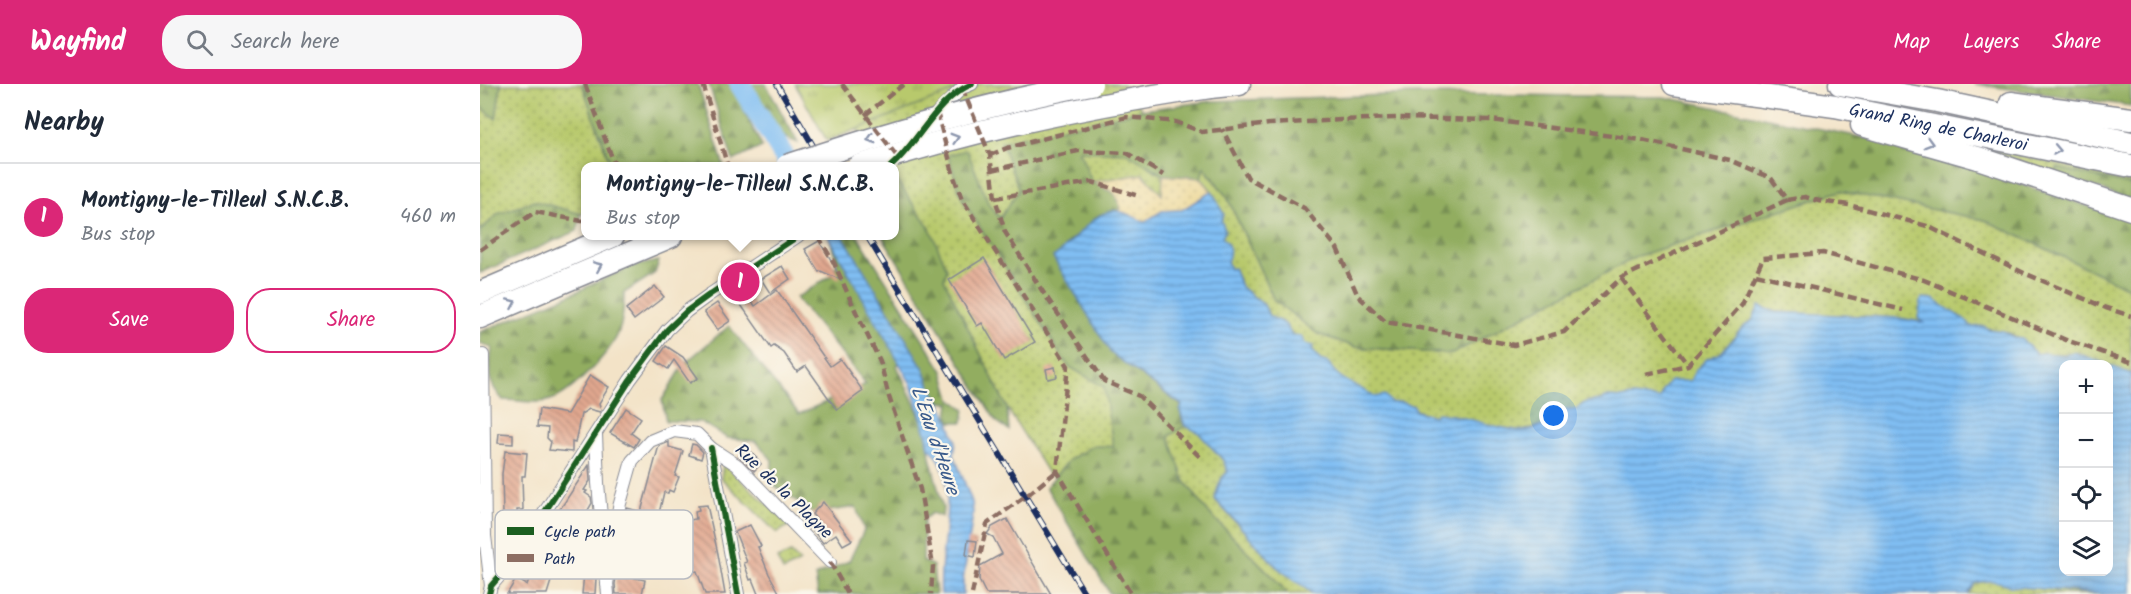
<!DOCTYPE html>
<html lang="en">
<head>
<meta charset="utf-8">
<style>
  :root { --surface:#fff; --page:#f6f6f7; --text:#1f2937; --muted:#747a83; --line:#e0e1e3; --accent:#db2777 }
  body { margin:0; font-family:Kalam,sans-serif; background:var(--page); color:var(--text) }
  .controls { position:absolute; right:18px; bottom:18px; display:grid; overflow:hidden; border-radius:12px; box-shadow:0 6px 24px #0002 }
  .controls button { width:54px; height:54px; display:grid; place-items:center; padding:0; border:0; border-bottom:2px solid var(--line); background:var(--surface); color:var(--text); font:30px sans-serif }
  .you { position:absolute; left:1074px; top:332px; width:21px; height:21px; margin:-15px; border:4px solid #fff; border-radius:50%; background:#1a73e8; box-shadow:0 0 0 9px #1a73e833 }
  .badge { display:grid; place-items:center; width:39px; height:39px; border-radius:50%; background:var(--accent); color:#fff; font-size:20px; font-weight:700 }
  .pin { position:absolute; translate:-50% -50%; border:3px solid #fff; box-shadow:0 2px 6px #0006 }
  .popup { position:absolute; left:101px; top:78px; width:318px; height:78px; box-sizing:border-box; display:grid; place-content:center; border-radius:12px; background:var(--surface); filter:drop-shadow(0 2px 4px #0005); font-size:20px; white-space:nowrap; color:var(--muted) }
  .popup b { font-size:22px; color:var(--text) }
  .popup::after { content:''; position:absolute; left:50%; top:100%; margin-left:-12px; border:12px solid transparent; border-top-color:var(--surface) }
  .list { margin:0; padding:0; list-style:none }
  h2 { display:flex; justify-content:space-between; align-items:center; height:78px; margin:0; padding:0 24px; font-size:26px }
  h2 small { font-size:20px; font-weight:400; color:var(--muted) }
  .list li { display:grid; grid-template-columns:39px 1fr auto; gap:18px; align-items:center; box-sizing:border-box; height:108px; padding:0 24px; border-top:2px solid var(--line) }
  .list b { display:block; font-size:22px; white-space:nowrap }
  .list p { margin:0; font-size:20px; white-space:nowrap; color:var(--muted) }
  .list em { font-size:20px; font-style:normal; color:var(--muted) }
  .actions { display:flex; gap:12px; padding:18px 24px }
  .actions a { flex:1; padding:14px 0; border:2px solid var(--accent); border-radius:24px; text-align:center; font-size:21px; color:var(--accent) }
  .actions .main { background:var(--accent); color:#fff }
  .icon { flex:none; width:33px; height:33px; fill:none; stroke:currentColor; stroke-width:2; stroke-linecap:round; stroke-linejoin:round }
  .map { position:relative; flex:none; width:1651px; height:510px; overflow:hidden }
  header { display:flex; align-items:center; gap:36px; box-sizing:border-box; height:84px; padding:0 30px; background:var(--accent); color:#fff }
  header strong { font-size:28px }
  nav { display:flex; gap:33px; margin-inline-start:auto; font-size:21px }
  .search { width:420px; height:54px; background:var(--page); display:flex; align-items:center; gap:15px; box-sizing:border-box; padding:0 21px; border-radius:24px; color:var(--muted); font-size:22px }
  main { display:flex }
  aside { flex:1; background:var(--surface) }
  .map>svg:first-child { display:block }
  .grass { fill:url(#grass-dots); stroke:#6a7c65; stroke-width:1.5 }
  .forest { fill:url(#forest-firs); stroke:#566e5f; stroke-width:1.5 }
  .sand { fill:url(#sand-dots); stroke:#84847e; stroke-width:1.5 }
  .park { fill:url(#park-tufts); stroke:#6a7c65; stroke-width:1.5 }
  .water { fill:url(#water-rules); stroke:#4e76a8; stroke-width:1.5 }
  .lines { fill:none; stroke-linecap:round; stroke-linejoin:round }
  .river { stroke:#80bef3; stroke-width:21 }
  .building { fill:url(#building-back-hatch) }
  .street-casing { stroke:#878992; stroke-width:14 }
  .highway-casing { stroke:#878992; stroke-width:25 }
  .street { stroke:#fff; stroke-width:12 }
  .highway { stroke:#fff; stroke-width:22 }
  .rail-casing { stroke:#1b2f5e; stroke-width:6 }
  .rail { stroke:#fbf7ec; stroke-width:4; stroke-dasharray:11; stroke-linecap:butt }
  .highway-bridge-casing { stroke:#878992; stroke-width:25; stroke-linecap:butt }
  .highway-bridge { stroke:#fff; stroke-width:22 }
  .quiet { stroke:#8d6e63; stroke-width:4.5; stroke-dasharray:9 4.5; stroke-linecap:butt }
  .cycleway-casing { stroke:#fbf7ec; stroke-width:10 }
  .cycleway { stroke:#1b5e20; stroke-width:6 }
  .oneway { stroke:#8d97ae }
  .labels { text-anchor:middle; stroke-width:4.5; stroke-linejoin:round; paint-order:stroke }
  .street-label { font-size:18px; fill:#1b2f5e; stroke:#fbf7ec }
  .water-label { font-size:20px; font-style:italic; fill:#395a8b; stroke:#fbf7ec }
  .key { fill:#fbf7ec; stroke:#b8bbc1; stroke-width:1.5 }
  .key-label { font-size:16px; fill:#1b2f5e }
</style>
</head>
<body>
<header>
<strong>Wayfind</strong>
<div class="search"><svg class="icon" aria-label="search" viewBox="0 0 24 24"><circle cx="10" cy="10" r="6"/><path d="M15 15l6 6"/></svg>Search here</div>
<nav><a>Map</a><a>Layers</a><a>Share</a></nav>
</header>
<main>
<aside>
<h2>Nearby<small></small></h2>
<ul class="list">
<li><span class="badge">1</span><div><b>Montigny-le-Tilleul S.N.C.B.</b><p>Bus stop</p></div><em>460 m</em></li>
</ul>
<div class="actions"><a class="main">Save</a><a>Share</a></div>
</aside>
<div class="map">
<svg width="1651" height="510" viewBox="0 0 1651 510">
  <defs>
    <pattern id="grass-dots" width="8" height="8" patternUnits="userSpaceOnUse" patternTransform="scale(1.5)"><rect width="8" height="8" fill="#b8c96c"/><path d="M2 2h.1M6 6h.1" fill="none" stroke="#95a45c" stroke-width="1.8" stroke-linecap="round"/></pattern>
    <pattern id="forest-firs" width="22" height="20" patternUnits="userSpaceOnUse" patternTransform="scale(1.5)"><rect width="22" height="20" fill="#92ad60"/><path d="M5 1l3.5 6h-7zM16 11l3.5 6h-7z" fill="#768d52"/></pattern>
    <pattern id="sand-dots" width="8" height="8" patternUnits="userSpaceOnUse" patternTransform="scale(1.5)"><rect width="8" height="8" fill="#eeda9e"/><path d="M2 2h.1M6 6h.1" fill="none" stroke="#ccbb8a" stroke-width="1.8" stroke-linecap="round"/></pattern>
    <pattern id="park-tufts" width="24" height="20" patternUnits="userSpaceOnUse" patternTransform="scale(1.5)"><rect width="24" height="20" fill="#b8c96c"/><path d="M3 7l-1-3M5 7V3M7 7l1-3M15 17l-1-3M17 17v-4M19 17l1-3" fill="none" stroke="#95a45c"/></pattern>
    <pattern id="water-rules" width="6" height="5" patternUnits="userSpaceOnUse" patternTransform="scale(1.5)"><rect width="6" height="5" fill="#80bef3"/><path d="M0 2.5h6" fill="none" stroke="#689bc8"/></pattern>
    <pattern id="building-back-hatch" width="6" height="6" patternUnits="userSpaceOnUse" patternTransform="scale(1.5)"><rect width="6" height="6" fill="#e2a88f"/><path d="M-1 5l2 2M0 0l6 6M5-1l2 2" fill="none" stroke="#b68978"/></pattern>
  </defs>
  <rect width="100%" height="100%" fill="#fbf7ec"/>
  <filter id="ink" filterUnits="userSpaceOnUse"><feTurbulence type="fractalNoise" baseFrequency=".0167" numOctaves="2"/><feDisplacementMap in="SourceGraphic" scale="12" xChannelSelector="R" yChannelSelector="G"/><feConvolveMatrix kernelMatrix="1 2 1 2 8 2 1 2 1" color-interpolation-filters="sRGB"/></filter>
  <filter id="wash" filterUnits="userSpaceOnUse"><feTurbulence type="fractalNoise" baseFrequency=".008" numOctaves="4" result="noise"/><feDisplacementMap in="SourceGraphic" scale="24" xChannelSelector="R" yChannelSelector="G"/><feGaussianBlur stdDeviation="1.35" result="paint"/><feColorMatrix in="noise" values="0 0 0 0 0 0 0 0 0 0 0 0 0 0 0 0 0 1.4 0 .05"/><feComposite in="paint" operator="in"/></filter>
  <g filter="url(#wash)">
    <rect width="100%" height="100%" fill="#f3e3c7"/>
    <g class="grass">
      <polygon points="21,0 102,0 131,82 106,82 105,128 101,130 54,117 18,130 0,147 0,22 16,34"/>
      <path d="M414,0h229l48,64 33,19 23,30 47,103 44,34 38,13 96,7 186,-98 202,-65 145,29 146,69v85l-57,-22c-13,4 -26,2 -38,2 -7,-7 -22,-21 -33,-23 -7,-2 -12,0 -19,-5l-11,1 -4,-2 -36,-26 -11,-1 -4,20 11,5 -30,-5 -124,-6 -16,-6 -7,15 -9,6 -22,26 -14,6 -12,12 -5,10 -27,9 -3,9 -28,-3 -10,2 -14,-1 -6,3 -16,2 -10,7h-10l-9,5 -10,12h-9l-15,5 -37,-6 -36,-11 -16,2 -19,-6 -2,-4 -13,-4 -9,2 -16,-6 -31,-18 -12,-8 -3,-9 -9,-3 -8,-10 -20,-15 -7,-11 -16,-8 -5,-11 -23,-18 -6,-18h-5c-3,-8 -8,-21 -8,-30 0,-10 3,-7 -1,-19l3,-5 -12,-24 -11,-13 -39,17 -19,-21 -25,37 -19,4 99,217 25,28 5,12c-8,5 -11,18 -13,28l63,68 35,26h-26l-16,-19 -64,-64 -23,-31 -135,-5 -42,-67 -63,-129 3,-10 -43,-78 -9,-13v-12h-10l-32,-41z"/>
      <polygon points="1490,60 1651,97 1651,101 1577,84 1576,90"/>
      <polygon points="243,380 310,441 297,449 241,394"/>
      <polygon points="42,435 25,464 19,462 17,436"/>
      <polygon points="311,469 320,478 303,487 297,475"/>
      <polygon points="1508,497 1519,497 1530,502 1624,510 1488,510 1495,499"/>
    </g>
    <g class="forest">
      <polygon points="0,0 21,0 16,35 0,22"/>
      <polygon points="102,0 218,0 244,82 131,82"/>
      <polygon points="229,0 251,0 282,63 253,77"/>
      <polygon points="270,0 286,0 318,59 299,51"/>
      <polygon points="1494,0 1651,0 1651,22"/>
      <polygon points="939,10 1184,13 1420,61 1651,136 1651,205 1505,136 1360,107 1158,172 972,270 876,263 838,250 794,216 747,113 724,83 721,94 683,91 647,69 599,67 612,98 634,109 641,124 638,127 619,131 587,160 583,168 574,173 631,269 702,322 700,327 705,342 689,352 704,396 727,427 791,491 807,510 630,510 566,403 589,376 612,362 633,362 624,303 588,282 482,115 468,71 487,66 509,121 520,134 539,106 521,58 662,26 732,17"/>
      <polygon points="1577,84 1651,101 1651,116 1576,90"/>
      <polygon points="415,94 450,144 467,185 464,195 527,324 529,346 516,337 402,152 415,152"/>
      <polygon points="55,117 101,130 97,147 0,189 0,147 18,130"/>
      <polygon points="378,152 463,287 471,315 485,325 483,338 467,338 470,319 461,318 450,302 444,285 428,263 417,282 447,347 450,373 463,424 462,433 452,429 444,435 443,477 453,482 456,510 338,510 335,492 369,477 384,446 376,423 334,429 291,399 292,376 276,357 247,354 221,338 186,337 182,316 205,279 249,242 319,330 386,300 316,214 355,189 357,179 349,153"/>
      <path d="M179,177l-4,12 -31,20c0,13 -1,29 -6,41 -8,18 -46,59 -65,65 -15,6 -34,1 -50,1 -18,-21 -14,-27 -11,-52l-12,-5v-11l85,-35 64,-30z"/>
    </g>
    <polygon class="sand" points="663,90 682,111 683,91 721,94 732,107 702,126 682,127 665,138 638,127 641,124 634,109 612,98"/>
    <polygon class="park" points="315,0 492,0 347,57"/>
    <g class="water">
      <polygon points="253,0 269,0 297,50 288,58"/>
      <path d="M732,107l12,24 -3,5 4,10 -3,8c9,8 9,13 5,24l3,7 4,-1 7,19 23,18 5,11 16,8 7,11 9,1 4,8 8,2 -1,4 8,10 9,3c8,18 31,23 46,34l10,-2 6,8 9,-1 14,4 1,5 19,5 3,-3c28,3 54,14 83,18 8,1 17,-5 27,-5l10,-12 9,-5h10l10,-7 16,-2 6,-3 14,1 10,-2 28,3 3,-9 7,-9h20l5,-10 12,-12 14,-6 22,-26 9,-6 7,-15 16,6 124,6 26,5 -7,-5 4,-20 11,1 36,24v2l4,2 11,-1 4,3 15,2 12,7 7,1 14,15 7,-1 22,2 9,-3 33,12h-43v208h44l1,-207 22,9v220h-27l-94,-8c-13,-6 -21,-6 -35,-3l-8,11h-654l-35,-26 -63,-69c2,-9 5,-22 13,-27l-5,-12 -25,-28 -13,-6 -5,-15 2,-6 -71,-52 -58,-96c20,-11 40,-49 65,-46 8,1 19,8 27,11l17,-11 20,-1z"/>
      <path d="M348,152h15l81,133 6,17 15,25 11,30 -2,14 18,47 1,12 -10,67v13h-22c-5,-39 24,-119 -12,-146l-2,-11 -16,-53z"/>
    </g>
    <g class="lines">
      <polyline class="river" points="260,0 310,82"/>
    </g>
    <g id="blocks">
      <g class="building">
        <polygon points="339,157 353,179 361,196 341,187 339,188 325,165"/>
        <polygon points="504,174 555,258 524,276 502,239 497,242 469,196"/>
        <polygon points="302,182 310,195 290,209 281,195"/>
        <polygon points="175,202 184,213 154,236 146,225"/>
        <polygon points="261,202 275,222 297,206 350,282 360,275 383,307 357,326 326,282 317,288 304,269 294,262 291,264 252,208"/>
        <polygon points="237,219 250,237 237,246 224,228"/>
        <polygon points="186,262 203,273 218,294 210,299 194,276 188,285 176,277"/>
        <polygon points="575,283 577,293 568,295 566,285"/>
        <polygon points="110,291 129,303 119,319 121,326 120,328 109,325 101,330 95,359 92,358 92,368 69,366 71,358 67,354 68,344 57,343 59,325 87,330"/>
        <polygon points="146,324 161,334 151,349 159,355 154,363 130,349"/>
        <polygon points="19,349 33,350 33,360 18,359"/>
        <polygon points="189,358 189,363 203,367 195,392 199,393 193,408 189,406 188,409 184,408 177,438 164,435 155,494 165,496 162,510 136,510 135,500 147,424 161,428 178,365 179,362"/>
        <polygon points="212,360 216,361 223,368 221,375 209,371"/>
        <polygon points="265,364 273,369 281,380 274,387 259,372"/>
        <polygon points="25,367 47,369 45,392 42,392 43,426 37,426 37,431 23,431 22,390"/>
        <polygon points="109,381 110,397 104,406 107,407 105,409 111,413 112,419 99,442 102,444 96,454 108,458 98,484 77,478 67,510 27,510 36,495 47,501 55,478 65,482 80,437 75,433"/>
        <polygon points="343,418 372,456 363,461 356,450 343,459 330,443 338,438 332,430"/>
        <polygon points="227,421 238,470 245,510 225,510 217,487 207,488 207,486 202,486 201,481 193,482 204,442 204,437 216,435 215,427 219,426 218,422"/>
        <polygon points="527,435 531,442 571,510 506,510 499,496 500,482 522,470 513,453 507,450 512,443"/>
        <polygon points="270,441 281,462 278,463 289,490 300,510 278,510 272,495 270,496 264,479 267,478 255,448"/>
        <polygon points="488,456 497,457 495,473 486,471"/>
        <polygon points="105,479 117,479 115,510 102,510"/>
      </g>
    </g>
  </g>
  <g filter="url(#ink)">
    <use href="#blocks" fill-opacity="0" stroke="#878992" stroke-width="1.5"/>
    <g class="lines">
      <g class="street-casing">
        <g id="street">
          <polyline points="452,34 482,4 492,0"/>
          <polyline points="3,271 5,452 11,502"/>
          <polyline points="116,350 118,399 128,510"/>
          <polyline points="231,364 258,510"/>
          <polyline points="127,500 139,423 152,377 170,357 194,347 217,350 231,364 257,381 350,478"/>
          <polyline points="9,510 11,502 35,474 150,296 187,246 207,227 229,211 318,152"/>
        </g>
      </g>
      <g class="highway-casing">
        <g id="highway">
          <path id="s1" d="M1194,0l161,22 296,60"/>
          <polyline points="1360,0 1457,17 1651,59"/>
          <polyline points="730,3 759,0"/>
          <polyline points="1531,19 1651,35"/>
          <polyline points="1382,41 1498,74 1651,125"/>
          <polyline points="0,209 133,152"/>
          <polyline points="0,233 191,152"/>
        </g>
      </g>
      <use href="#street" class="street"/>
      <use href="#highway" class="highway"/>
      <g class="rail-casing">
        <g id="rail">
          <polyline points="297,0 345,82"/>
          <polyline points="387,152 605,510"/>
        </g>
      </g>
      <use href="#rail" class="rail"/>
      <g class="highway-bridge-casing">
        <g id="highway-bridge">
          <path d="M307,82c101,-33 199,-62 304,-82"/>
          <path d="M379,82c114,-37 232,-61 351,-79"/>
        </g>
      </g>
      <use href="#highway-bridge" class="highway-bridge"/>
      <g class="quiet">
        <polyline points="105,0 135,82"/>
        <polyline points="223,0 247,80 251,82"/>
        <polyline points="362,0 419,75"/>
        <polyline points="482,4 510,71 515,114 525,148 561,205 624,297 659,312 720,373"/>
        <polyline points="457,28 474,93 482,115 588,282 577,387 651,510"/>
        <polyline points="385,31 424,0"/>
        <polyline points="510,71 527,64 647,33 696,38 722,48 789,40 861,36 917,34 1011,36 1162,56 1250,76 1291,94 1307,116 1141,194 1084,248 1034,261 906,238 878,212 857,164 824,124 768,94 742,45"/>
        <polyline points="512,86 598,67 647,69 683,91"/>
        <polyline points="515,114 612,98 659,112"/>
        <polyline points="1307,116 1325,113 1339,117 1369,121 1447,142 1544,189 1626,224 1651,232"/>
        <polyline points="338,152 354,179 376,228 400,277 409,313 440,405 453,482 451,510"/>
        <polyline points="0,166 55,128 102,137 106,136"/>
        <polyline points="1276,190 1423,226"/>
        <polyline points="1141,194 1208,281"/>
        <polyline points="1166,290 1208,281 1262,220 1283,174 1343,169 1444,196 1586,256 1651,278"/>
        <polyline points="350,478 368,510"/>
        <polyline points="492,510 507,440 550,409 577,387"/>
      </g>
      <g class="cycleway-casing">
        <g id="cycleway">
          <path d="M411,82c28,-24 45,-67 81,-82"/>
          <polyline points="231,364 258,510"/>
          <polyline points="9,510 11,502 35,474 150,296 187,246 207,227 229,211 318,152"/>
        </g>
      </g>
      <use href="#cycleway" class="cycleway"/>
    </g>
    <defs><path id="oneway-chevron" d="M-2-3.5L2.5 0L-2 3.5" fill="none" stroke-width="1.6" stroke-linecap="round" stroke-linejoin="round" transform="scale(1.5)"/></defs>
    <g class="oneway">
      <use href="#oneway-chevron" transform="translate(475 54) rotate(-16)"/>
      <use href="#oneway-chevron" transform="translate(391 55) rotate(163)"/>
      <use href="#oneway-chevron" transform="translate(1449 59) rotate(16)"/>
      <use href="#oneway-chevron" transform="translate(1577 66) rotate(11)"/>
      <use href="#oneway-chevron" transform="translate(118 182) rotate(-23)"/>
      <use href="#oneway-chevron" transform="translate(32 219) rotate(-24)"/>
    </g>
  </g>
  <g class="labels">
    <g class="street-label">
      <text dy="6" stroke="none"><textPath href="#s1" startOffset="268">Grand Ring de Charleroi</textPath></text>
      <text transform="translate(304 407) rotate(44)" y="6">Rue de la Plagne</text>
    </g>
    <g class="water-label">
      <text transform="translate(456 356) rotate(71)" y="7">L'Eau d'Heure</text>
    </g>
  </g>
  <rect x="15" y="426" width="198" height="69" rx="9" class="key"/>
  <rect x="27" y="443" width="27" height="8" fill="#1b5e20"/>
  <rect x="27" y="470" width="27" height="8" fill="#8d6e63"/>
  <g class="key-label">
    <text x="64" y="453">Cycle path</text>
    <text x="64" y="480">Path</text>
  </g>
</svg>
<div class="controls">
<button>+</button>
<button>−</button>
<button><svg class="icon" aria-label="locate" viewBox="0 0 24 24"><circle cx="12" cy="12" r="6"/><path d="M12 2v4M12 18v4M2 12h4M18 12h4"/></svg></button>
<button><svg class="icon" aria-label="layers" viewBox="0 0 24 24"><path d="M12 4l9 5-9 5-9-5zM3 14l9 5 9-5"/></svg></button>
</div>
<div class="you"></div>
<div class="pin badge" style="left:260px;top:198px">1</div>
<div class="popup"><b>Montigny-le-Tilleul S.N.C.B.</b>Bus stop</div>
</div>
</main>
</body>
</html>
